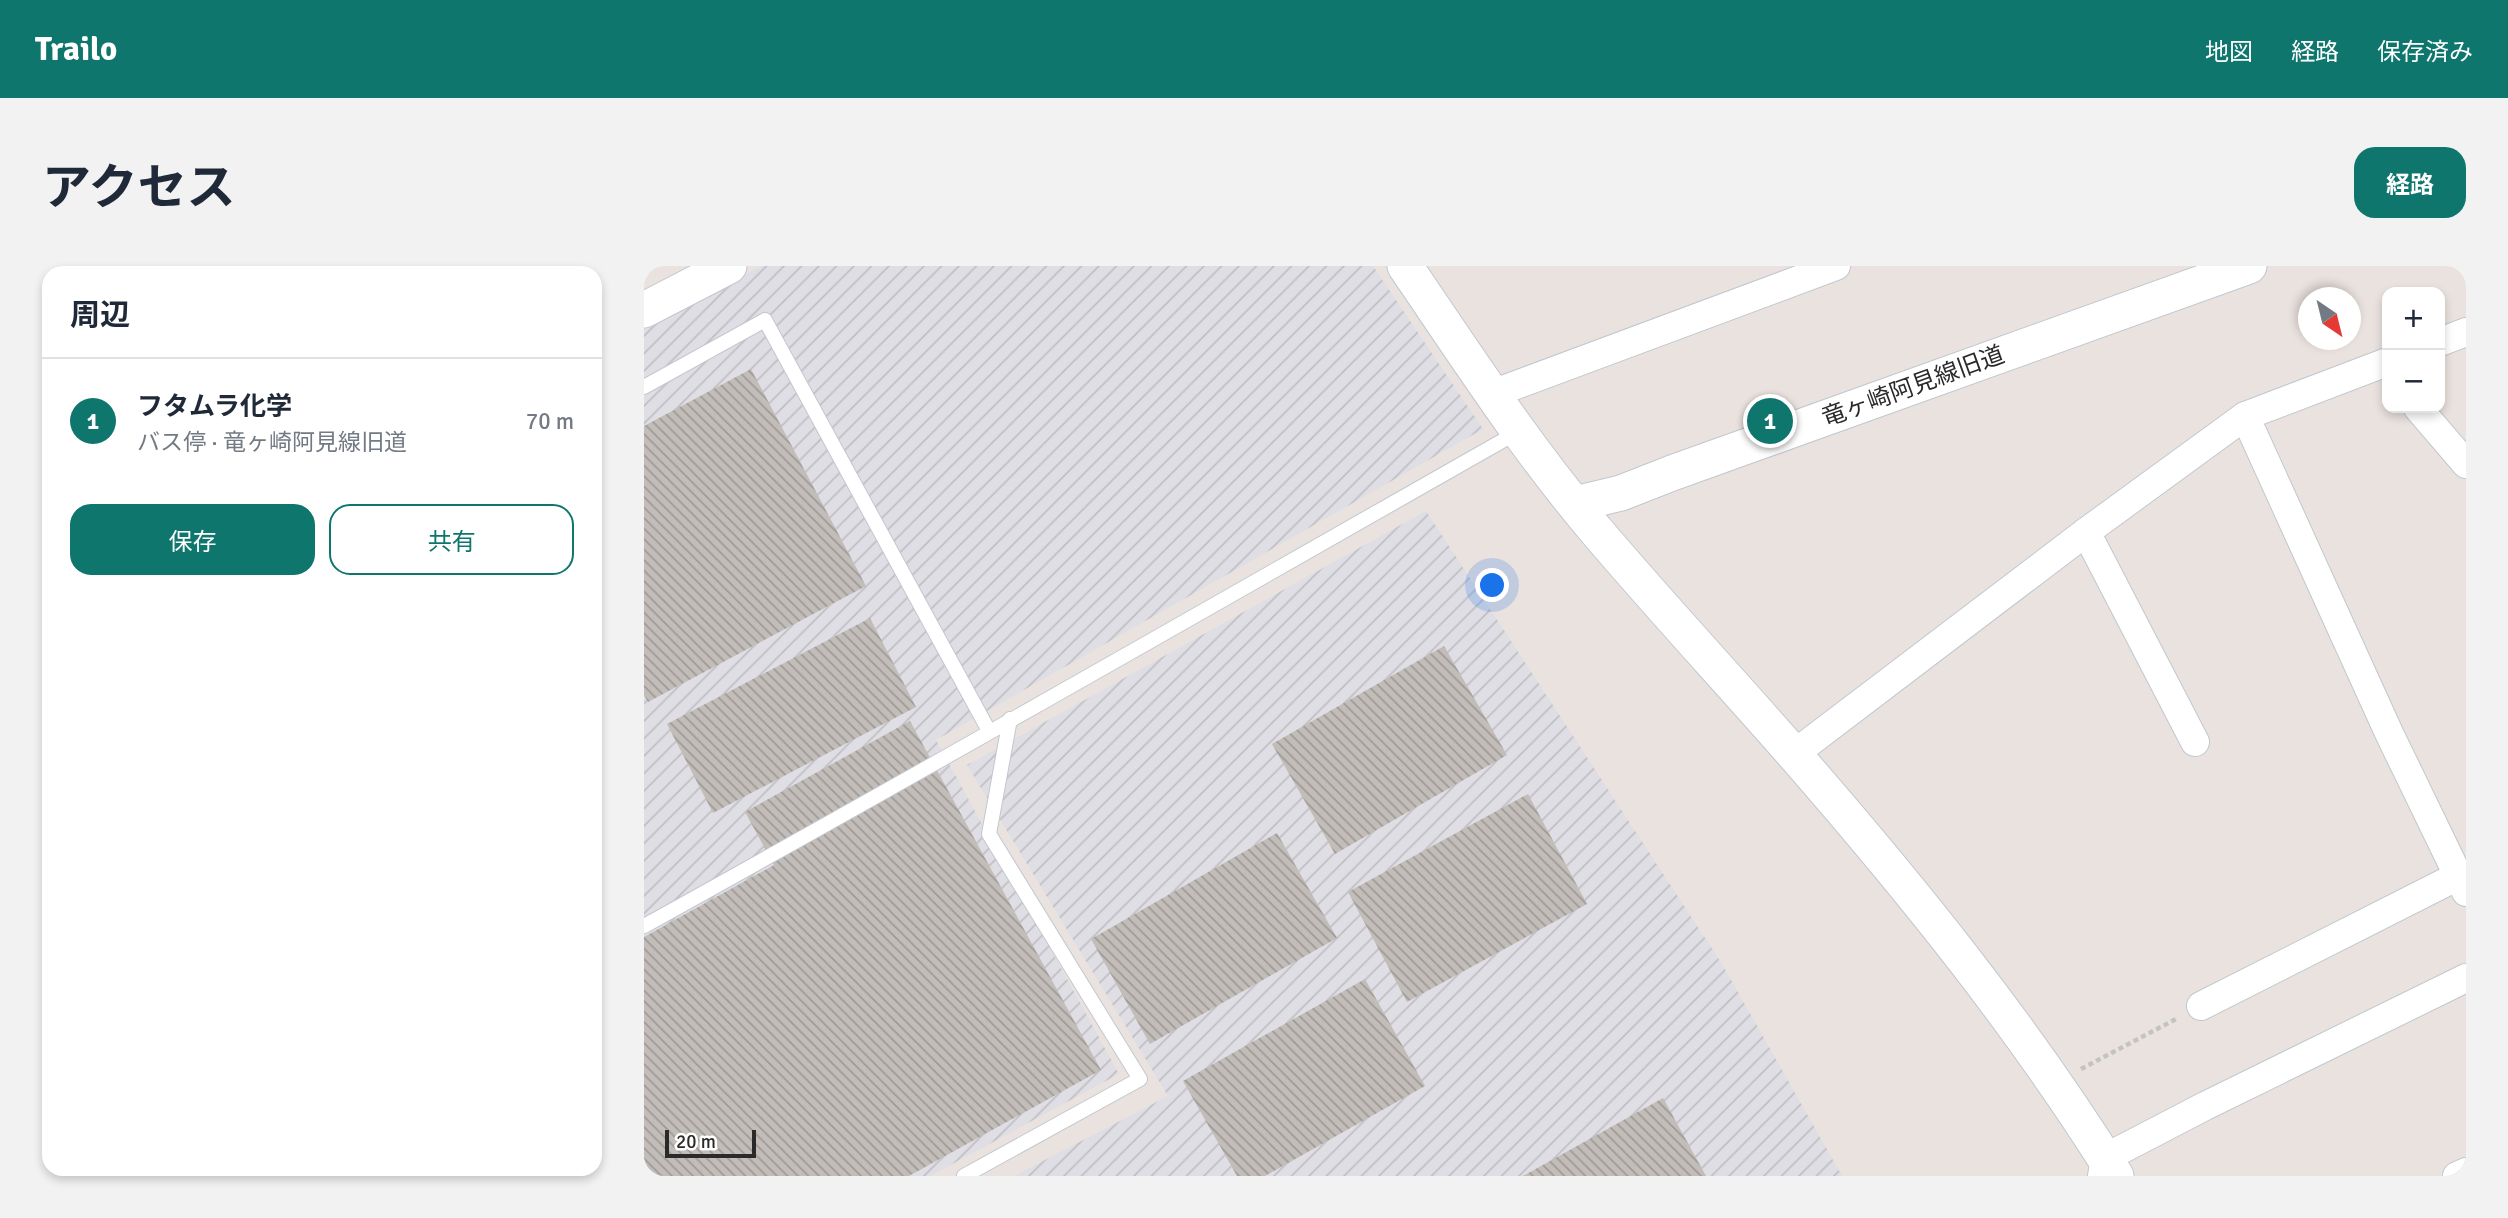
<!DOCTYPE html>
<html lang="ja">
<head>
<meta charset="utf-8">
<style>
  :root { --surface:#fff; --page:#f2f2f3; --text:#1f2937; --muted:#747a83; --line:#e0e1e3; --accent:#0f766e }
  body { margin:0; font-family:Signika,"Noto Sans JP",sans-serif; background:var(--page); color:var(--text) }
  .controls { position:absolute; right:21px; top:21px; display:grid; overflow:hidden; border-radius:14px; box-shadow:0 4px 10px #0003 }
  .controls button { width:63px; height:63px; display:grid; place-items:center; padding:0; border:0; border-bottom:2px solid var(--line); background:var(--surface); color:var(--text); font:35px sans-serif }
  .compass { position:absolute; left:1654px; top:21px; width:63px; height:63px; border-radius:50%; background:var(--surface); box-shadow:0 4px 10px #0003; rotate:145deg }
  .scale { position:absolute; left:21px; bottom:18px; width:91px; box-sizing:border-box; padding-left:7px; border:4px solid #2a2a2a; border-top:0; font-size:19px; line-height:24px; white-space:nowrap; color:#2a2a2a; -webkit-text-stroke:5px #fff; paint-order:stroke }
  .you { position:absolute; left:849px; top:320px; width:24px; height:24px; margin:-18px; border:5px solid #fff; border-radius:50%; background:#1a73e8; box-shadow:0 0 0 10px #1a73e833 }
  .badge { display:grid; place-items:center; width:46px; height:46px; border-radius:50%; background:var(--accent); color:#fff; font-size:23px; font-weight:700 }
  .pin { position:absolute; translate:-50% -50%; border:4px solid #fff; box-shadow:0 2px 7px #0006 }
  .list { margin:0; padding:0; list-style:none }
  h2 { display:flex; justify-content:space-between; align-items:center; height:91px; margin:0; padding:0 28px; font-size:30px }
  h2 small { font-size:23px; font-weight:400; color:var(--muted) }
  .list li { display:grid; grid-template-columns:46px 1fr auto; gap:21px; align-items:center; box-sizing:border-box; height:126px; padding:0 28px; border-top:2px solid var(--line) }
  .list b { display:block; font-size:26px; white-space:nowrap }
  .list p { margin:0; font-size:23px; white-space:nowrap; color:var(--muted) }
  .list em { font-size:23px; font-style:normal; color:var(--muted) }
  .actions { display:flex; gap:14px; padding:21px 28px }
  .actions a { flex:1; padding:16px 0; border:2px solid var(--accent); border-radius:21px; text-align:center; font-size:24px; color:var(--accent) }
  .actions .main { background:var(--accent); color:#fff }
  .map { position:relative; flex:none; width:1822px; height:910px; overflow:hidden; border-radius:21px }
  header { display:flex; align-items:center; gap:42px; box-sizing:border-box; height:98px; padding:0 35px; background:var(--accent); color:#fff }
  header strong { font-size:33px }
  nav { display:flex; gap:38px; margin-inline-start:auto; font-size:24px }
  .intro { display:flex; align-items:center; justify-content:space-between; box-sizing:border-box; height:168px; padding:0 42px }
  h1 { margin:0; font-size:49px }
  .button { padding:18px 32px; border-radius:21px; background:var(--accent); color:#fff; font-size:24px; font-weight:700 }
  main { display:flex; gap:42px; padding:0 42px }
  aside { flex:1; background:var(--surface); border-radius:21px; box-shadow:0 4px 10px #0003 }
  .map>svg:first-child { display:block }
  .industrial { fill:url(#industrial-furrows) }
  .building { fill:url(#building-back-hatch) }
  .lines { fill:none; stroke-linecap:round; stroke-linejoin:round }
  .service-casing { stroke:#c2c8cf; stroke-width:16 }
  .minor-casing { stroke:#c2c8cf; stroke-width:30 }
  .tertiary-casing { stroke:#c2c8cf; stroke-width:37 }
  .path { stroke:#c3c3c3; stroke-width:4.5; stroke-dasharray:5 3.5; stroke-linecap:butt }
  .service { stroke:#fff; stroke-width:14 }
  .minor { stroke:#fff; stroke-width:28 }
  .tertiary { stroke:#fff; stroke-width:35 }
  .labels { text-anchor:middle; stroke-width:6; stroke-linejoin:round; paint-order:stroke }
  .street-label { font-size:24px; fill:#2a2a2a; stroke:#fff }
</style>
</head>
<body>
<header>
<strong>Trailo</strong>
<nav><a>地図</a><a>経路</a><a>保存済み</a></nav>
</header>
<div class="intro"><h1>アクセス</h1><a class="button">経路</a></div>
<main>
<aside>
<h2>周辺<small></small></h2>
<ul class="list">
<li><span class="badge">1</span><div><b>フタムラ化学</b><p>バス停 · 竜ヶ崎阿見線旧道</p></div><em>70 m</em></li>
</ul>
<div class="actions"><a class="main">保存</a><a>共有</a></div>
</aside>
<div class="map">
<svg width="1822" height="910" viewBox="0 0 1822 910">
  <defs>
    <pattern id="industrial-furrows" width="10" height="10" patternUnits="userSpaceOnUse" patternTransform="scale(1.75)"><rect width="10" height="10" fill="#dedee4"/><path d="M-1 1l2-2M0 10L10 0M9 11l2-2" fill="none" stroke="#bfbfc4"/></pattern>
    <pattern id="building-back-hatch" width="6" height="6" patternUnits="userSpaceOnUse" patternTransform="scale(1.75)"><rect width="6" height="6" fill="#c3bdb9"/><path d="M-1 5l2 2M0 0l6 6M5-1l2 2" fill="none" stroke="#9f9a97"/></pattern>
  </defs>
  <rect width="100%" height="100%" fill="#eae2de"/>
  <g class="industrial">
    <polygon points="118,0 729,0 839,163 292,474 475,808 286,910 0,910 0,59"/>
    <polygon points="782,245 1078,698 1198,910 370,910 524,830 323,499"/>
  </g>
  <g class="building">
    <polygon points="107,103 222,320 4,436 0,429 0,160"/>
    <polygon points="226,352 272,441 69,547 23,458"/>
    <polygon points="800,380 863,489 691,588 628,478"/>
    <polygon points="266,455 457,804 265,910 0,910 0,671 130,599 101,546"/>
    <polygon points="884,528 943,638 763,736 704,626"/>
    <polygon points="633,567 693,672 506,778 447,673"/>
    <polygon points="721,713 781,820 621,910 593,910 539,815"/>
    <polygon points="1019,832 1062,910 879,910"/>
  </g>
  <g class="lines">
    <g class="service-casing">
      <g id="service">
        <polyline points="0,121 121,54 345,465"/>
        <path d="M0,660c293,-162 583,-329 874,-494"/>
        <polyline points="320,910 496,813 345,568 366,453"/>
      </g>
    </g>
    <g class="minor-casing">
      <g id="minor">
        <polyline points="1796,76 1822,66"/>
        <polyline points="848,128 1192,0"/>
        <polyline points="1774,142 1822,198"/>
        <polyline points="1601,150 1743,96"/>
        <polyline points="1442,266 1551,476"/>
        <polyline points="1150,488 1442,266 1601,150 1745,467 1822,626"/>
        <polyline points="1557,740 1814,610"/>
        <polyline points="1458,910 1461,892 1561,840 1822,712"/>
        <polyline points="1813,910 1822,906"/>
      </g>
    </g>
    <g class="tertiary-casing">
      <g id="tertiary">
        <path d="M761,0c62,91 122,184 194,268 63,74 129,145 193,218 117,134 230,273 324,424"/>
        <polyline points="0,44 85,0"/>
        <polyline points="931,238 977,227 1028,207 1605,0"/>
      </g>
    </g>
    <polyline class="path" points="1437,803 1532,753"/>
    <use href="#service" class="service"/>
    <use href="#minor" class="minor"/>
    <use href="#tertiary" class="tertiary"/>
  </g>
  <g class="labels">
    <g class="street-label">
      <text transform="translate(1269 120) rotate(-20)" y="8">竜ヶ崎阿見線旧道</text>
    </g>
  </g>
</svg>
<div class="controls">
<button>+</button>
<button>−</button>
</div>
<svg class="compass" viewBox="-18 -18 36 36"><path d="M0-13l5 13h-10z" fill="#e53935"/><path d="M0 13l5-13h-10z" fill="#747a83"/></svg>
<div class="scale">20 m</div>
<div class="you"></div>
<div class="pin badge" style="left:1126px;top:155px">1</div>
</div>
</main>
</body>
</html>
